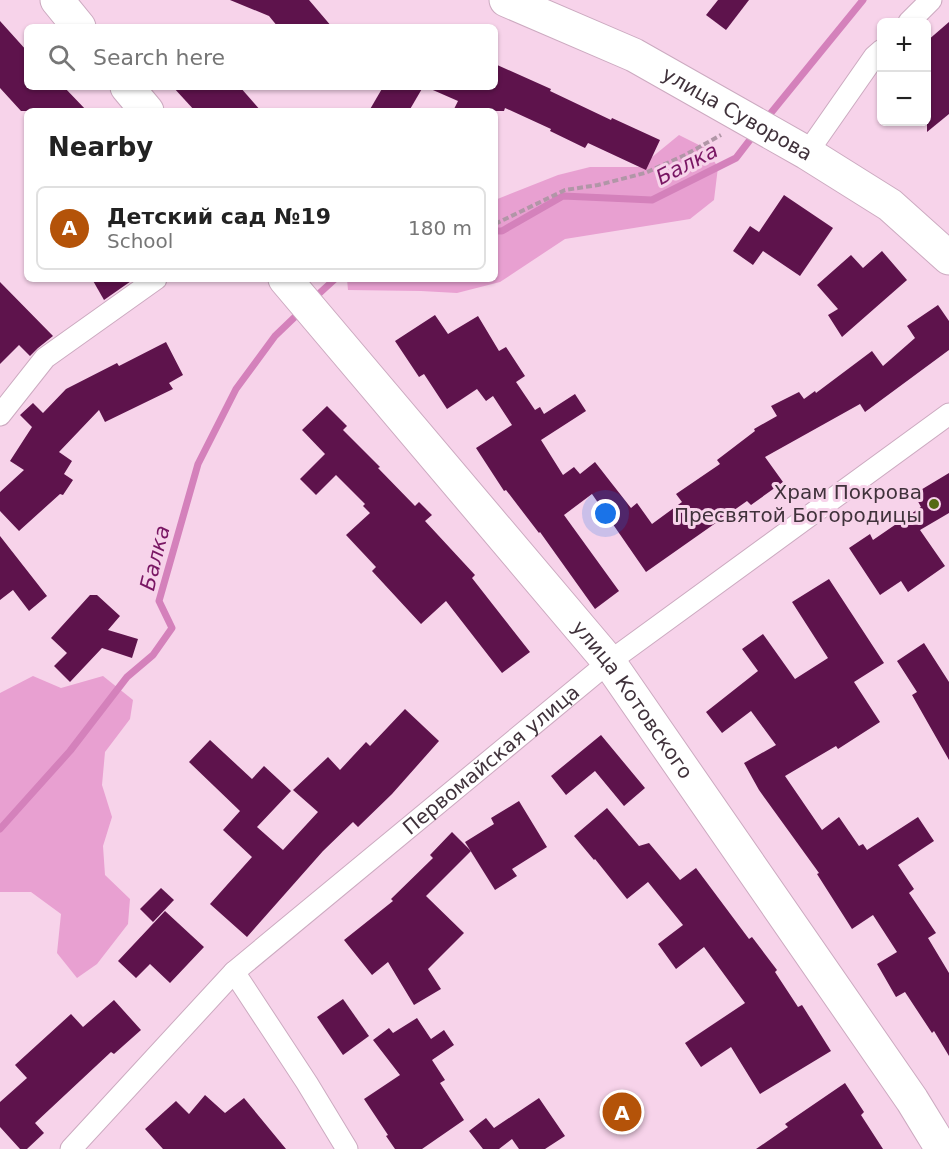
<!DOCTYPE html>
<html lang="en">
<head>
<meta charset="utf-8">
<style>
  :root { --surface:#fff; --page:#f6f6f6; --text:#222; --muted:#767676; --line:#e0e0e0; --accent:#b45309 }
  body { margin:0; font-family:"DejaVu Sans",sans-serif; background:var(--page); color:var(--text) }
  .controls { position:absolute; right:18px; top:18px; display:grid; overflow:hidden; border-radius:9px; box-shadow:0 2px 4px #0004 }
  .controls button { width:54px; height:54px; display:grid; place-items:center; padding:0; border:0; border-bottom:2px solid var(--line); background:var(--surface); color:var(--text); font:30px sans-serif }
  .you { position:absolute; left:606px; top:514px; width:21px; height:21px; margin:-15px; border:4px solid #fff; border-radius:50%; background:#1a73e8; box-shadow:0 0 0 9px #1a73e833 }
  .badge { display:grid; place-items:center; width:39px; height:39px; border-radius:50%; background:var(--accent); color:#fff; font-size:20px; font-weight:700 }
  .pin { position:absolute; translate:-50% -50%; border:3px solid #fff; box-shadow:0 2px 6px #0006 }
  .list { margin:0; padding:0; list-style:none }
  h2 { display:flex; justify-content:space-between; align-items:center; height:78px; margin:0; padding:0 24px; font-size:26px }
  h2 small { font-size:20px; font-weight:400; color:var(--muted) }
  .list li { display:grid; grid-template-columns:39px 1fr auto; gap:18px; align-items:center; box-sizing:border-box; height:84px; margin:0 12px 12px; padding:0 12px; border:2px solid var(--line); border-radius:9px }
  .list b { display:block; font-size:22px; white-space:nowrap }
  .list p { margin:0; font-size:20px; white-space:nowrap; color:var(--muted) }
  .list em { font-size:20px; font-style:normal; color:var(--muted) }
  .icon { flex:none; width:33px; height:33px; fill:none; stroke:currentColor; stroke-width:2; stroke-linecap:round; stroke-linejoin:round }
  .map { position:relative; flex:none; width:949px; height:1149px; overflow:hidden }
  .search { position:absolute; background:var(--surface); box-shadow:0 2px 4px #0004; left:24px; top:24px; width:474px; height:66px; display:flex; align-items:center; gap:15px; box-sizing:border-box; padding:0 21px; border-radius:9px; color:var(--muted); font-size:22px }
  .panel { position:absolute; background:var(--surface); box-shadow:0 2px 4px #0004; left:24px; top:108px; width:474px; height:174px; border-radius:9px }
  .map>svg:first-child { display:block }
  .green { fill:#e8a0d1 }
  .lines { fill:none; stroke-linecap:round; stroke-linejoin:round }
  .stream { stroke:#d481bb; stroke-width:7 }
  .building { fill:#5e134c }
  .minor-casing { stroke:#ccaac0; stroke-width:23 }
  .primary-casing { stroke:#ccaac0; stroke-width:35 }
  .path { stroke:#b196a7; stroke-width:4; stroke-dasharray:6 3; stroke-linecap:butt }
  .minor { stroke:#fff; stroke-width:21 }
  .primary { stroke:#fff; stroke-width:33 }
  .poi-dot { fill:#556915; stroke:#f7d3ea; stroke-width:2 }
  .labels { text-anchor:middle; stroke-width:6; stroke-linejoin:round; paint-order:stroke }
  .street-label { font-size:20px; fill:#40323b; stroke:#f7d3ea }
  .poi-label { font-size:20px; fill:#40323b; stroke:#f7d3ea; text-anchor:end }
  .water-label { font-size:21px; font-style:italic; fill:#791663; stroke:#f7d3ea }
</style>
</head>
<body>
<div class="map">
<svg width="949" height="1149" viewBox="0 0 949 1149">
  <rect width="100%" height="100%" fill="#f7d3ea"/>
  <g class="green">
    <polygon points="679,135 705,148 718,167 714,200 690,219 565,239 500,282 457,293 421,291 348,290 347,279 495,279 495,200 558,175 590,167 640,167"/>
    <polygon points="33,676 61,688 103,676 133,700 130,719 105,752 102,785 112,817 103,846 105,875 130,899 128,924 97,964 77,978 57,953 61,914 31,892 0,892 0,693"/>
  </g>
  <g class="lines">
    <g class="stream">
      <polyline points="766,119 863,0"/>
      <polyline points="495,231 502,231 563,196 652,200 736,158 756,132"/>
      <polyline points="312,300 335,279"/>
      <polyline points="0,829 70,751 127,677 153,655 172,628 159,601 198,464 236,389 275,336 300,312"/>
    </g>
  </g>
  <g class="building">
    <polygon points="230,0 309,0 332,27 278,27 269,16"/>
    <polygon points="718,0 749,0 726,30 706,15"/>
    <polygon points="0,21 27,51 27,87 64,87 87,111 21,111 0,88"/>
    <polygon points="949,22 949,114 927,132 927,41"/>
    <polygon points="495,64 551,89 550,91 611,120 612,118 660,140 646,170 588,143 585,148 550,131 551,129 505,108 504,111 453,111 458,101 426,87 495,87"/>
    <polygon points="173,87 240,87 261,111 195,111"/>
    <polygon points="383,87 423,87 409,111 369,111"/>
    <polygon points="784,195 833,228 800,276 763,251 753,265 733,251 750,226 759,232"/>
    <polygon points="882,251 907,280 842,337 828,315 838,309 817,285 851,255 863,268"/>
    <polygon points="92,279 134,279 104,300"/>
    <polygon points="0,282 53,336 38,348 30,356 19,345 0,364"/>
    <polygon points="938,305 949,321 949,350 865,412 860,404 765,457 783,482 751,505 747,501 646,572 592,494 564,515 619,591 595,609 540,532 539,533 506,490 504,491 476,448 512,425 493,396 486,401 477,389 447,409 424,374 419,377 395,341 435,315 448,334 478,316 499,351 506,347 525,376 516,382 535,410 540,407 544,414 575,394 586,411 541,440 563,475 574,467 580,474 595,462 631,508 637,503 652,524 682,502 676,494 720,464 717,460 755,431 754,429 777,416 771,406 799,392 804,399 815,391 816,393 872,351 883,366 915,338 907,326"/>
    <polygon points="166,342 183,375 169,383 173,389 105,422 99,410 59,452 72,461 64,474 73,480 63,495 60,494 19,531 0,511 0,492 24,470 10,461 32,427 20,415 33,403 43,413 66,389 117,363 119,366"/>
    <polygon points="327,406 347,426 343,430 380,467 378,468 415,506 419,502 432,515 425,521 475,575 472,578 530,652 502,673 446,601 421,624 372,571 376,567 346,535 370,513 363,506 365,504 336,475 316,495 300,479 325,454 302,430"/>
    <polygon points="949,473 949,513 920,530 945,566 908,592 901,581 880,595 849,548 870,534 873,540 921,507 914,494"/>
    <polygon points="0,536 47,596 29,611 13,590 0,600"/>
    <polygon points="829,579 884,663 854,682 880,722 838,749 836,746 785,776 822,830 839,817 859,846 863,844 867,850 918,817 934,841 898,865 914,889 909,893 936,933 928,938 949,973 949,1056 934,1031 932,1033 905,992 896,997 877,964 897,952 873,915 852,929 817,874 819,873 759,790 744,763 776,745 751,711 722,733 706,712 758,671 742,649 763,634 795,679 828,658 792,602"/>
    <polygon points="90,595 97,595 120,616 108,630 138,639 132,658 102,648 70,682 54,666 67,653 51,638"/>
    <polygon points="924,643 949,682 949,760 912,695 917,692 897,661"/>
    <polygon points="405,709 439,741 392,794 358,827 353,822 323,851 247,937 210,904 252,857 223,830 240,811 189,762 210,740 252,779 264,766 291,791 257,827 283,850 318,812 293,790 328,757 340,770 366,742 370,746"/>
    <polygon points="601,735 645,788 624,806 595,771 566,795 551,776"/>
    <polygon points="519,801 547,847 512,869 517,876 495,890 465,842 494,824 491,818"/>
    <polygon points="607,808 639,846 649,843 680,880 696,868 749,939 752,937 777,970 775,972 798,1007 802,1005 831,1051 760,1094 731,1047 701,1067 685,1043 745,1003 704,947 676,969 658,944 683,925 648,882 627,899 595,859 594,860 574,836"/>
    <polygon points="452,832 471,851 426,896 464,933 428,969 441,989 414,1005 388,962 372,975 344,940 393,901 391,899 433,858 430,855"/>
    <polygon points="161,888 174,900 153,922 140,909"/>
    <polygon points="165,911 204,947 170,983 150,964 136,978 118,961"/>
    <polygon points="343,999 369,1036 343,1055 317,1017"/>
    <polygon points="114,1000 141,1030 114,1054 111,1052 35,1123 44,1133 27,1149 20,1149 0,1127 0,1102 27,1078 15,1065 71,1014 83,1027"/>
    <polygon points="417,1018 431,1039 444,1030 454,1045 432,1060 445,1080 440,1083 464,1120 422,1149 395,1149 386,1136 388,1135 364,1099 400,1075 373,1040 389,1028 393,1033"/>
    <polygon points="845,1083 864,1112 861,1115 883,1149 756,1149 788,1127 785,1124"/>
    <polygon points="205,1095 225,1113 244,1098 286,1149 163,1149 145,1129 176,1101 189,1114"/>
    <polygon points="539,1098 565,1136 545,1149 519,1149 512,1139 499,1149 483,1149 469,1131 486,1118 494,1128"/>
  </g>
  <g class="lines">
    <g class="minor-casing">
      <g id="minor">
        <polyline points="909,22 931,0"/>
        <polyline points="807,153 874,57 882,50"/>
        <polyline points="0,415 45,358 156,279"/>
        <polyline points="234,972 307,1083 347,1149"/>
        <path id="s1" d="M71,1149l163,-177 375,-310 340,-248"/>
      </g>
    </g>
    <g class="primary-casing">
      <g id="primary">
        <polyline points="57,0 79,27"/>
        <path id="s2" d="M506,0l128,55 173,98 83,52 59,53"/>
        <polyline points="127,87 147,111"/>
        <path id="s3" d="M285,279l324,383 303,438 30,49"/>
      </g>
    </g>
    <polyline class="path" points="495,224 565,190 598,185 645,173 685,155 721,135"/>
    <use href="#minor" class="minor"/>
    <use href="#primary" class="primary"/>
  </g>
  <circle class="poi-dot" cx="934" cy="504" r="6"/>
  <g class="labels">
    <g class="street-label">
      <text dy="7" stroke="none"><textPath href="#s2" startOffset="258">улица Суворова</textPath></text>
      <text dy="7" stroke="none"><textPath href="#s3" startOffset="546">улица Котовского</textPath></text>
      <text dy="7" stroke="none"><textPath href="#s1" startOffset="574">Первомайская улица</textPath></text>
    </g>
    <g class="poi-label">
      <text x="922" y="499">Храм Покрова<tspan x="922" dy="23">Пресвятой Богородицы</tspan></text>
    </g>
    <g class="water-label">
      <text transform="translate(687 164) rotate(-27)" y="7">Балка</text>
      <text transform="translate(155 558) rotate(-76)" y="7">Балка</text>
    </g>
  </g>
</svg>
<div class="controls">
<button>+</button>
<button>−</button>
</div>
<div class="you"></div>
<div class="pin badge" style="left:622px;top:1112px">A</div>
<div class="search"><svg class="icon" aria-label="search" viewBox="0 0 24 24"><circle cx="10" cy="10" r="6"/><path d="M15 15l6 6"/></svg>Search here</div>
<section class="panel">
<h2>Nearby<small></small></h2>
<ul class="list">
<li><span class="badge">A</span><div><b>Детский сад №19</b><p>School</p></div><em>180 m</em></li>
</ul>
</section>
</div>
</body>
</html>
